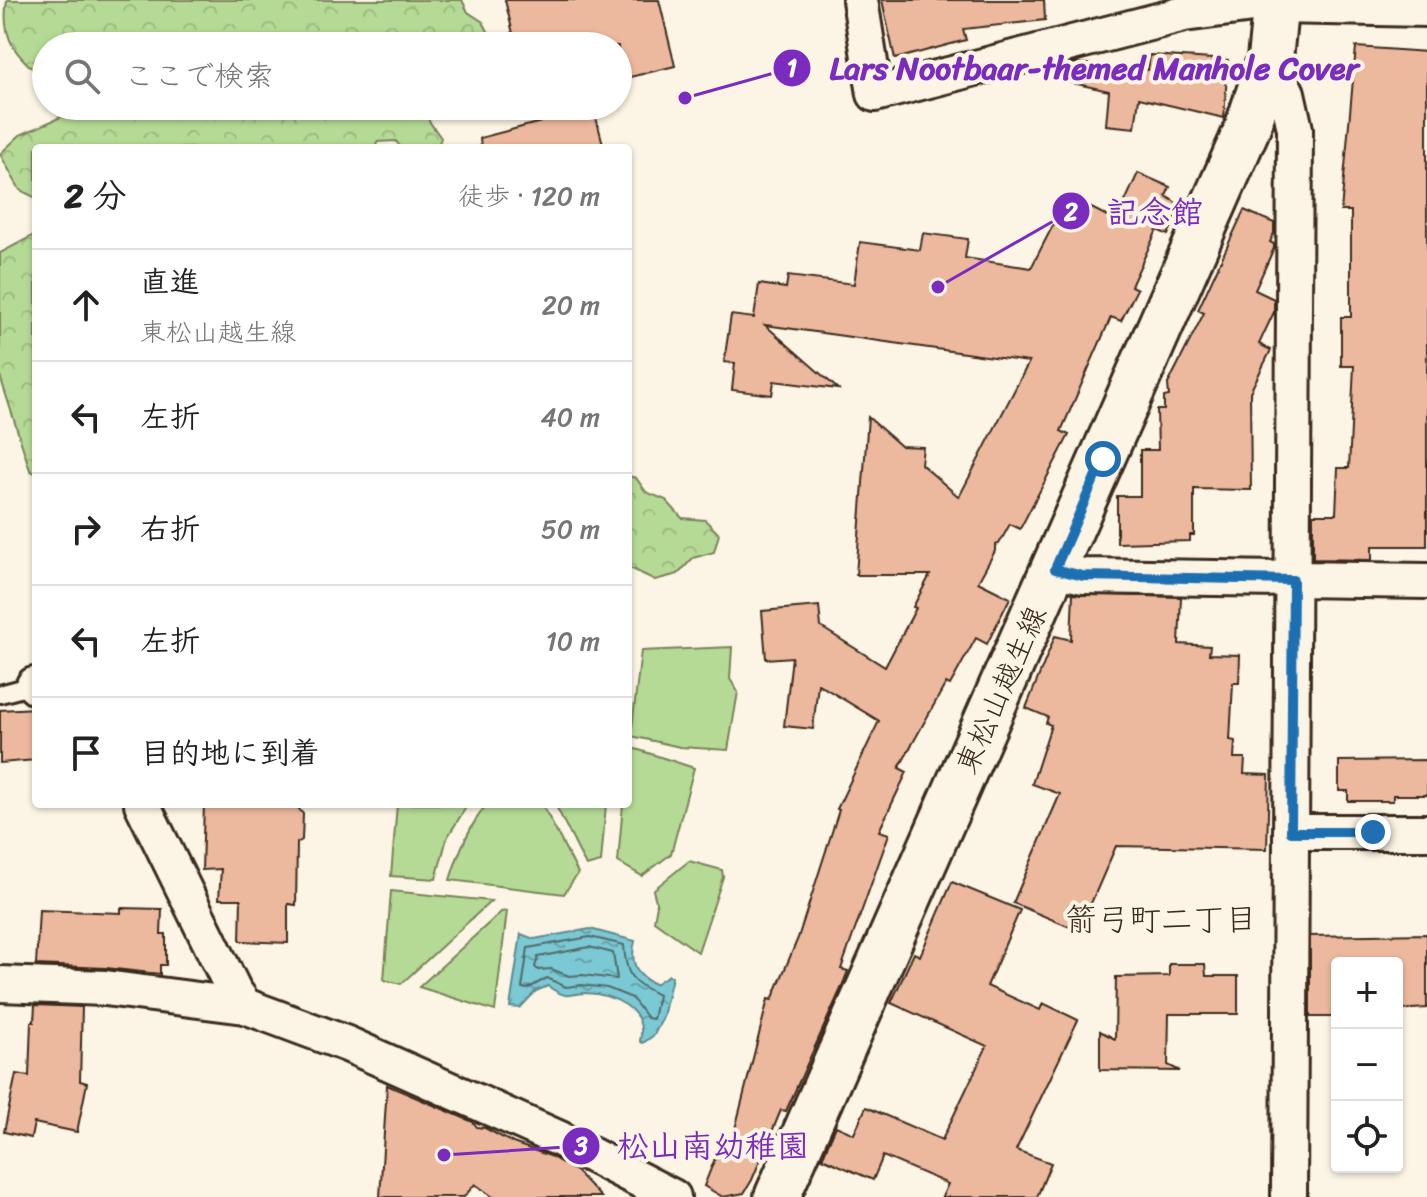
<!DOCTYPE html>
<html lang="ja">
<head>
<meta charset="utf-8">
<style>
  :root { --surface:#fff; --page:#f2f2f2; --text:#222; --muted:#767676; --line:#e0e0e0 }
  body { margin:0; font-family:Sriracha,"Klee One",sans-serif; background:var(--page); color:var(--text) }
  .controls { position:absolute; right:24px; bottom:24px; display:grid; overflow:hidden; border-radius:8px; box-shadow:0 2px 6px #0004 }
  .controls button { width:72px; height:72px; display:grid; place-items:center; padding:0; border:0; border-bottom:2px solid var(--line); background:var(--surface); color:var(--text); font:40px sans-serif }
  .stop { position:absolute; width:24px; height:24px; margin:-18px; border:6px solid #1f6fb2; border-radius:50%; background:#fff }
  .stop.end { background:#1f6fb2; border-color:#fff; box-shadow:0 2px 8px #0008 }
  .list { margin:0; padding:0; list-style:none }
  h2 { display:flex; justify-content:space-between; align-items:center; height:104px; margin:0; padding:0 32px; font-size:34px }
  h2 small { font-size:26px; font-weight:400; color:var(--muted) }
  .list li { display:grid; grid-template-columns:52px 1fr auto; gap:24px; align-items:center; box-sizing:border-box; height:112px; padding:0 32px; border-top:2px solid var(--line) }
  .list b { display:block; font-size:30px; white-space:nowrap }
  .list p { margin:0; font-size:26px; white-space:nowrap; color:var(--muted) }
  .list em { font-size:26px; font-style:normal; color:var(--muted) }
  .icon { flex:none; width:44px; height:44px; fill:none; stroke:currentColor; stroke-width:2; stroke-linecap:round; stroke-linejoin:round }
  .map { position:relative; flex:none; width:1427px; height:1197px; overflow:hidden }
  .search { position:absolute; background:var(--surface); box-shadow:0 2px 6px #0004; left:32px; top:32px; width:600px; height:88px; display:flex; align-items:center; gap:20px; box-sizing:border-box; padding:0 28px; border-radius:44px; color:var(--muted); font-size:30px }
  .panel { position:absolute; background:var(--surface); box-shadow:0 2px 6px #0004; left:32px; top:144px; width:600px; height:664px; border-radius:8px }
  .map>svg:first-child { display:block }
  .forest { fill:url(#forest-crowns); stroke:#78825a; stroke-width:2 }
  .garden { fill:#b5da95; stroke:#78825a; stroke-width:2 }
  .water { fill:url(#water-ripples); stroke:#61898c; stroke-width:2 }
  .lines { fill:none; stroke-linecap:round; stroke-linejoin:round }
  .shore { stroke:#546a67; stroke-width:2 }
  .building { fill:#edb99e; stroke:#3b2a1e; stroke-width:2 }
  .service-casing { stroke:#3b2a1e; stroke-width:22 }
  .minor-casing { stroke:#3b2a1e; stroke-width:40 }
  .tertiary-casing { stroke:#3b2a1e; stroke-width:48 }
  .primary-casing { stroke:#3b2a1e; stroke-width:50 }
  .service { stroke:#fcf5e5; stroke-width:16 }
  .minor { stroke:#fcf5e5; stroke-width:34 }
  .tertiary { stroke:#fcf5e5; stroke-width:42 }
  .primary { stroke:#fcf5e5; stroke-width:44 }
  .route { stroke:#1f6fb2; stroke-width:10 }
  .labels { text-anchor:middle; stroke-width:8; stroke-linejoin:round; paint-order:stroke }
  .street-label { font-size:30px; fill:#3b2a1e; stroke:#fcf5e5 }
  .neighbourhood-label { font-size:32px; fill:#3b2a1e; stroke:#fcf5e5 }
  .leader { fill:none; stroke:#7b2cbf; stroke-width:3 }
  .callout-dot { fill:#7b2cbf; stroke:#fcf5e5; stroke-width:3 }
  .mark-label { font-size:24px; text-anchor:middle; font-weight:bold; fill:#fff }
  .callout-label { font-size:32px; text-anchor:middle; font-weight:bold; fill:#7b2cbf; stroke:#fcf5e5; stroke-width:8; stroke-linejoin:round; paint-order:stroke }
</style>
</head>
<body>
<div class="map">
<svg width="1427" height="1197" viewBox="0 0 1427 1197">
  <defs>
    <pattern id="forest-crowns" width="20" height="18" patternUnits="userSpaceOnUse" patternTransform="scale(2)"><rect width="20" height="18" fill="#b5da95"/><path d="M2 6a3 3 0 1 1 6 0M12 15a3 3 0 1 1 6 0" fill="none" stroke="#9dbb80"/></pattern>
    <pattern id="water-ripples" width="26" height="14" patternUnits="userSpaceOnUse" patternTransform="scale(2)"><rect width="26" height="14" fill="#7ac9d5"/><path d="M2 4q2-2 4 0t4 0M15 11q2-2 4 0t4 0" fill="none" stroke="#65a3ac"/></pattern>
  </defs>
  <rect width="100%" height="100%" fill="#fcf5e5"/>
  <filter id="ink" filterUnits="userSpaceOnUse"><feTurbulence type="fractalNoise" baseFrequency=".0125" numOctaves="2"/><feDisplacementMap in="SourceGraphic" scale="16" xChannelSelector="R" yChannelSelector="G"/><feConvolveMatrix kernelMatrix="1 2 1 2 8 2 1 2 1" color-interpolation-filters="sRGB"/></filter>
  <g filter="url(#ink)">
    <g class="forest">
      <path d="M7,0h455l6,12 15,10 13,24h-450v34c-29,-23 -46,-41 -39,-80z"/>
      <polygon points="61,106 424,106 429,121 441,138 437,148 401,148 396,141 377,142 376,148 36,148 36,198 20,190 0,154 20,135 61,117"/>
      <polygon points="36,234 36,474 30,470 0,376 0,253"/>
      <polygon points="628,476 636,478 646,492 666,500 682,518 705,520 719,534 714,552 693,558 678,574 655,580 628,567"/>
    </g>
    <g class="garden">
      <polygon points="732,647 730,679 738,692 728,750 680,747 631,736 641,651"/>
      <polygon points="636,749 694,768 671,854 642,876 618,862 623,804 628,804 628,751"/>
      <polygon points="397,804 468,804 447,838 436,879 391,876"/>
      <path d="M487,804h55l36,69 -14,21 -114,-14c8,-27 19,-54 37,-76z"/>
      <polygon points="555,804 606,804 601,862 586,866"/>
      <polygon points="689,861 722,870 723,877 698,952 654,921 657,905 653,890"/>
      <polygon points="391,891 491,901 401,984 384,980"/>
      <polygon points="507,911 495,1011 419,987 501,912"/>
    </g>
    <path class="water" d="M590,929l45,12c-5,19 0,36 20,43l14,-9 3,2 -9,40 -9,18 -11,8 -3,-2c8,-33 -28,-47 -55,-48 -6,0 -14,3 -20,2 -5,-1 -13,-6 -17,-9l-12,5 -16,17 -10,-1 11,-73 13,5z"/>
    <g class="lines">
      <g class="shore">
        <path d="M590,937l34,8c2,32 7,36 34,50l-5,24 -6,-1 -15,-20 -25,-10 -25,-3 -16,2 -19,-9 -20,11 -5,-1 6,-40z"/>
        <polygon points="589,947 613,953 617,979 582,975 569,976 551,969 538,970 535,967 538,957"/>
      </g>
    </g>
    <g class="building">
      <polygon points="505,0 659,0 675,66 618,80 618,46 516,46"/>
      <polygon points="882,0 1044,0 1045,20 963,29 966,40 895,59"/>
      <polygon points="1356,47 1427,52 1427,546 1372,546 1372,560 1313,559 1313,514 1336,514 1338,468 1349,468 1354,366 1341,366 1341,317 1351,317 1351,211 1341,211"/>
      <polygon points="1150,55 1228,60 1224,118 1139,98 1135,128 1106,125 1109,91 1059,80 1062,66 1076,63 1148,70"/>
      <polygon points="537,106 593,106 604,148 481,148 480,138 541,122"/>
      <polygon points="1138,173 1170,187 1166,196 1181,206 1168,235 1157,230 1131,286 1137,289 1121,321 1111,317 1061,431 1069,435 1020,529 1010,524 999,544 995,545 995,551 978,582 1010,598 987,644 976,638 950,685 946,683 899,768 907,772 879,831 889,834 841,969 848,971 840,991 786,1111 781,1110 752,1180 744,1193 723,1197 704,1186 724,1136 732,1141 768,999 772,1000 798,938 839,810 837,809 879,721 818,684 813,729 784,726 792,657 766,659 762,611 819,606 821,627 885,667 916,608 913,607 930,575 856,575 868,417 901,446 923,447 921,464 959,497 1029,362 765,325 838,389 774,381 772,395 732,390 735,363 724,362 731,315 754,318 759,284 786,288 788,276 854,284 860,242 920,250 923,233 968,239 965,258 1031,268 1068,196 1111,218 1112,214 1118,217"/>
      <polygon points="1244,210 1274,223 1274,233 1270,242 1274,244 1274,248 1255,290 1274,299 1274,312 1259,344 1271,350 1250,392 1251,490 1194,489 1194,535 1190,535 1190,541 1117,543 1117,496 1140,496 1140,450 1158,450 1157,410 1164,410 1164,397 1169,396 1168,384 1204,313 1198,310"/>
      <polygon points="1073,594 1181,597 1179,644 1210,646 1209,654 1240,655 1239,683 1233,683 1230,740 1235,741 1234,758 1245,758 1244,774 1269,775 1267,849 1116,846 1079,931 1013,903 1060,794 1032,784 1051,725 1046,723 1048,717 1026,708 1055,636 1071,640"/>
      <polygon points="36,708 36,760 0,763 0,710"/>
      <polygon points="1427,760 1427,795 1393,795 1393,801 1348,801 1348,791 1339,791 1339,761"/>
      <polygon points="204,804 295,804 303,814 302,840 297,843 296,905 288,904 288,943 240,941 241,899 219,899 221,869 202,870"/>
      <polygon points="952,882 1020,910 987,986 1040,1010 1043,1003 1078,1020 1016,1150 1051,1163 1037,1197 942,1197 948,1184 883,1156 873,1180 822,1158 836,1126 854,1134 866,1107 942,1140 987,1046 891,1003 914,953 920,956"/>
      <polygon points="121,908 162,909 161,934 166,934 166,965 160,965 160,974 106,968 36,965 39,910 121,913"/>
      <polygon points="1427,934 1427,1008 1397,1010 1397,963 1337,963 1337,1017 1310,1017 1310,936"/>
      <polygon points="1169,964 1205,964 1206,976 1238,976 1238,1014 1169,1014 1168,1065 1180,1071 1100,1070 1100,1031 1115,1039 1116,977 1169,976"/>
      <polygon points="35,1005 82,1007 80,1081 87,1083 77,1132 34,1123 31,1138 4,1132 16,1074 29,1076 31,1022 34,1022"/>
      <polygon points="387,1085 473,1122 477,1127 485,1128 513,1143 550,1156 577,1172 601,1197 493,1197 475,1184 464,1197 380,1197"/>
    </g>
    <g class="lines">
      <g class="service-casing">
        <polyline id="service" points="0,694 34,685"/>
      </g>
      <g class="minor-casing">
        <g id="minor">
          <polyline points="860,0 875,94 1184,14 1276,2"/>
          <polyline points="1270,59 1287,93 1295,129 1289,1197"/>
          <polyline points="1055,569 1083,576 1427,581"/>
          <polyline points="34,685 36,687"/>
          <polyline points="142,804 234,991 245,1006 347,1044 560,1139 673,1197"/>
          <polyline points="1291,832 1427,832"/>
          <polyline points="0,984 105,988 245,1006"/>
        </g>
      </g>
      <g class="tertiary-casing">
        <polyline id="tertiary" points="1276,2 1427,5"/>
      </g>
      <g class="primary-casing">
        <polyline id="primary" points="777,1197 1247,129 1270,59 1276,0"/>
      </g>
      <use href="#service" class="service"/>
      <use href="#minor" class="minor"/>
      <use href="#tertiary" class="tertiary"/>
      <use href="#primary" class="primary"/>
    </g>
  </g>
  <g class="lines" filter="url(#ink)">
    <polyline class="route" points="1103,459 1055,569 1083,576 1293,580 1291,832 1373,832"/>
  </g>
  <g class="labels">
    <g class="street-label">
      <text transform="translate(1001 690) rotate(-66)" y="10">東松山越生線</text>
    </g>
    <g class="neighbourhood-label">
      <text x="1161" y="930">箭弓町二丁目</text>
    </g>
  </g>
  <path class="leader" d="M685 98L792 68M938 287L1071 211M444 1155L581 1146"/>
  <g class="callout-dot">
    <circle cx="685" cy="98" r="8"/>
    <circle cx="938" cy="287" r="8"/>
    <circle cx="444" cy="1155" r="8"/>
    <circle cx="792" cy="68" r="20"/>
    <circle cx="1071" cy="211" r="20"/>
    <circle cx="581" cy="1146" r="20"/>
  </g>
  <g class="mark-label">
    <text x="792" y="76">1</text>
    <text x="1071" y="220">2</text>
    <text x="581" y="1154">3</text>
  </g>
  <g class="callout-label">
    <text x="1094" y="79">Lars Nootbaar-themed Manhole Cover</text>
    <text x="1155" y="223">記念館</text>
    <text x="713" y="1157">松山南幼稚園</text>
  </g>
</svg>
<div class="controls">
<button>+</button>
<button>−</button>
<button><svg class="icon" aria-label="locate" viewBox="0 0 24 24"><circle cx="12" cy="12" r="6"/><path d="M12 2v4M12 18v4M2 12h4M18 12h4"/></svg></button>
</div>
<div class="stop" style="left:1103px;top:459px"></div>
<div class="stop end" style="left:1373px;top:832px"></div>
<div class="search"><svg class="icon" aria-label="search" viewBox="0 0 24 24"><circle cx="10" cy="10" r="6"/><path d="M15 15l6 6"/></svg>ここで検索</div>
<section class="panel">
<h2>2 分<small>徒歩 · 120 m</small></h2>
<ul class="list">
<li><svg class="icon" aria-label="ahead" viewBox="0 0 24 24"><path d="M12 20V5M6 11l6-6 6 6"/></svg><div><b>直進</b><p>東松山越生線</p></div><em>20 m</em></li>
<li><svg class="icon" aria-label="left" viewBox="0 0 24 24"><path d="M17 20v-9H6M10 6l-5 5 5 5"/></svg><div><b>左折</b></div><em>40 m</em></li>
<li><svg class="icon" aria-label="right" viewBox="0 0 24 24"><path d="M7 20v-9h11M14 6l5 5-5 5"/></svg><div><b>右折</b></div><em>50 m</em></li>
<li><svg class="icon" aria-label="left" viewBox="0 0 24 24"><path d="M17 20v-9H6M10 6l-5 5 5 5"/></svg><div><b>左折</b></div><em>10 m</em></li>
<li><svg class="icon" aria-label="arrive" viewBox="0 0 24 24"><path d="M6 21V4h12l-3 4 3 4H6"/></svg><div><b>目的地に到着</b></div></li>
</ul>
</section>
</div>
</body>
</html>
